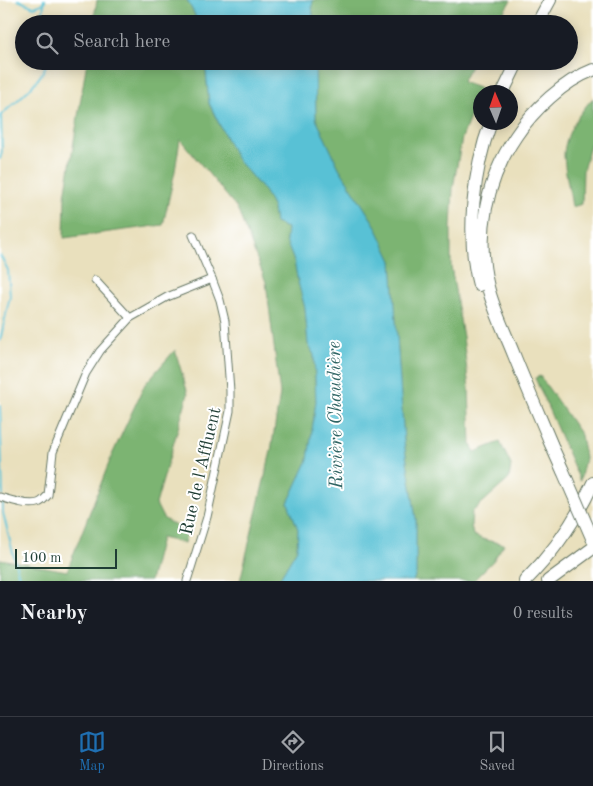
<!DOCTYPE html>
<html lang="en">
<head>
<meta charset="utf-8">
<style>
  :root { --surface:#171b24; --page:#20242c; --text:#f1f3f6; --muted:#9ea1a6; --line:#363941; --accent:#1f6fb2 }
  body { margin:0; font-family:"Old Standard TT",serif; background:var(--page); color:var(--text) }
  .compass { position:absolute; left:473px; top:85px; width:45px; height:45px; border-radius:50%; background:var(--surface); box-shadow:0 2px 12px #0003; rotate:358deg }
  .scale { position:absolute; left:15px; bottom:12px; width:102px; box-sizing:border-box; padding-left:5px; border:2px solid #1f3d34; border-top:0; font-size:14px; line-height:18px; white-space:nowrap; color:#1f3d34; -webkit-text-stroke:4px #fff; paint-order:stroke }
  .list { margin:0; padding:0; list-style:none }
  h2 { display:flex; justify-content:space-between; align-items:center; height:65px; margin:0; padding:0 20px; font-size:21px }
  h2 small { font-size:16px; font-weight:400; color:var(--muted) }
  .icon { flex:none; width:28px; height:28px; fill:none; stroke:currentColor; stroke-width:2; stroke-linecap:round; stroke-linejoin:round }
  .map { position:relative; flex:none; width:593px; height:581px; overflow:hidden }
  .search { position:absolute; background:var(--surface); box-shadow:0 2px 12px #0003; left:15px; right:15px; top:15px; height:55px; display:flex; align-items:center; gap:12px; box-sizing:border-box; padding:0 18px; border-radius:28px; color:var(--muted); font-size:19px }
  .sheet { height:135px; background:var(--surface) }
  nav { display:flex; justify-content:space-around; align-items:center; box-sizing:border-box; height:70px; border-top:1px solid var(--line); background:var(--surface); font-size:14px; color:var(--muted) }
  nav a { display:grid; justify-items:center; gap:2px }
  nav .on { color:var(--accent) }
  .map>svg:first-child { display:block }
  .forest { fill:#7cb472; stroke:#4e7853 }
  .water { fill:#58c1d5; stroke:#3c7f84 }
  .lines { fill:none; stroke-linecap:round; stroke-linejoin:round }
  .stream { stroke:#58c1d5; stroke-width:2 }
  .street-casing { stroke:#667664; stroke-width:9 }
  .highway-casing { stroke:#667664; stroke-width:14 }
  .street { stroke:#fff; stroke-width:7 }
  .highway { stroke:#fff; stroke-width:12 }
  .highway-bridge-casing { stroke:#667664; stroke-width:14; stroke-linecap:butt }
  .highway-bridge { stroke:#fff; stroke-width:12 }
  .labels { text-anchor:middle; stroke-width:4; stroke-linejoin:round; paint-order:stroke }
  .street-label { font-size:18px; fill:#1f3d34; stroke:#fff }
  .water-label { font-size:19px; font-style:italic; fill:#306564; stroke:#fff }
</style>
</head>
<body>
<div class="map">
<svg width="593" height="581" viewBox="0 0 593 581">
  <rect width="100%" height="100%" fill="#fff"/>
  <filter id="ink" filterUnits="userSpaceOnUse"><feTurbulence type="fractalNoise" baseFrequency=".02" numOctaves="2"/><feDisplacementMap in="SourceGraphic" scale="10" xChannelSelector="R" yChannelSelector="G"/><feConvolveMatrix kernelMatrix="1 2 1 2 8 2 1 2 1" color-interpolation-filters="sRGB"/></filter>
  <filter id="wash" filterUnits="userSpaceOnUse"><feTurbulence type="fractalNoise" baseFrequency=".0096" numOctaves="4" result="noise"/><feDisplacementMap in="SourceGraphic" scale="20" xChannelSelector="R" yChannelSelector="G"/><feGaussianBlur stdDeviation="1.12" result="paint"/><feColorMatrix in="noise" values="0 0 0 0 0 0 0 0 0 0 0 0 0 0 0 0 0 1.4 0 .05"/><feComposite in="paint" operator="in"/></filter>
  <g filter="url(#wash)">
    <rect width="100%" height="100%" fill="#e9e0bd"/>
    <g class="forest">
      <polygon points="97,0 187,0 195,15 196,24 93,24"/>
      <polygon points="313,0 511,0 496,24 314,24 312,6"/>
      <polygon points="87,61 203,61 206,72 209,104 236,158 265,192 273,208 275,223 287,228 286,241 294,261 298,282 305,308 308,344 314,355 316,401 308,460 288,503 298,529 297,549 278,581 240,581 271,451 280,394 266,282 237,208 180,139 175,171 163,225 64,238 65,196"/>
      <polygon points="315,61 474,61 462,82 481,89 462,138 453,188 451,227 451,266 463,337 469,389 471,445 475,452 500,442 511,465 509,479 472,512 471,525 473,535 485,540 504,544 493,561 473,581 413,581 416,574 416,519 404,442 392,261 375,225 339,168 316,119"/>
      <path d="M593,98v38l-10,34 -1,34 -10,3c-2,-16 -7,-34 -8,-51 0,-21 15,-43 29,-58z"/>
      <polygon points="175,350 188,394 156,504 163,518 187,533 184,543 161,538 150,581 0,581 0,559 67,571 112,455 145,384"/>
      <polygon points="540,376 581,435 585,458 580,481 535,378"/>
    </g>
    <g class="water">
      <polygon points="187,0 313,0 312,6 314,24 196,24 195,15"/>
      <polygon points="203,61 315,61 316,119 339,168 375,225 392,261 404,442 416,519 416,574 413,581 278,581 297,549 298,529 288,503 308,460 316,401 314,355 308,344 305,308 298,282 294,261 286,241 287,228 275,223 273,208 265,192 236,158 209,103 206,72"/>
    </g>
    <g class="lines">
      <g class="stream">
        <polyline points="18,0 34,7 42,4 44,0"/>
        <polyline points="45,0 43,10 46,24"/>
        <path d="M0,159l2,-7 -1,-37c14,-13 43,-35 46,-54"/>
        <polyline points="0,255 8,270 10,296 0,341"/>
        <polyline points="0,406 3,496"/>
        <polyline points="3,500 3,513 20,581"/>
      </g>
    </g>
  </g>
  <g filter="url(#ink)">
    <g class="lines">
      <g class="street-casing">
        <g id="street">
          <polyline points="193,235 212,279"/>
          <polyline points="95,280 130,318"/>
          <path d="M0,497c10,3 27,9 38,6 4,-1 7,-5 10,-8l5,-43 33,-79 14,-22 30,-33 37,-21 45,-18 8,21 5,21 5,70v20l-23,106 -20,64"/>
        </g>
      </g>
      <g class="highway-casing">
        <g id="highway">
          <polyline points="537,24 550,0"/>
          <polyline points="503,92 518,61"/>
          <path d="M479,285c-13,-49 -6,-115 12,-163"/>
          <polyline points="549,440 563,471"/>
          <path d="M552,446c-13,-31 -26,-61 -38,-91 -9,-23 -20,-44 -26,-68 -13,-52 -2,-107 28,-151 17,-26 48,-55 77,-66"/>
          <path d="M525,581c29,-29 51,-61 68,-98"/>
          <polyline points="548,581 593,548"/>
        </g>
      </g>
      <use href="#street" class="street"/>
      <use href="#highway" class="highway"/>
      <g class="highway-bridge-casing">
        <polyline id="highway-bridge" points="563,471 593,540"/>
      </g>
      <use href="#highway-bridge" class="highway-bridge"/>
    </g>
  </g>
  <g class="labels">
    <g class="street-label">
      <text transform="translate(200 471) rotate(-77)" y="6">Rue de l'Affluent</text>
    </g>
    <g class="water-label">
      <text transform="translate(334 415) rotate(-91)" y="7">Rivière Chaudière</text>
    </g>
  </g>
</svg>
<svg class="compass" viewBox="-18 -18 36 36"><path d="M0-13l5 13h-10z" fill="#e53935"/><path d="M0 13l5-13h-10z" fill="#9ea1a6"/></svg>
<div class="scale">100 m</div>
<div class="search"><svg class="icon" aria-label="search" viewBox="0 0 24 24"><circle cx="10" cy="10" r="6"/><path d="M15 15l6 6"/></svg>Search here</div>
</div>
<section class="sheet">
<h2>Nearby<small>0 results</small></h2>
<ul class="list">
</ul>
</section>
<nav>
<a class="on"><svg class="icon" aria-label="map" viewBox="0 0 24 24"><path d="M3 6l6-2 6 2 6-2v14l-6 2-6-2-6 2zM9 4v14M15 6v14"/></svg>Map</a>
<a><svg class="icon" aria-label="directions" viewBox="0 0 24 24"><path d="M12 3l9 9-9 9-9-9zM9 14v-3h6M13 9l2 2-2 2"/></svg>Directions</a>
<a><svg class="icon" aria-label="saved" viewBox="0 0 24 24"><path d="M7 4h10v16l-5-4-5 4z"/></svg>Saved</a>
</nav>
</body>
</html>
